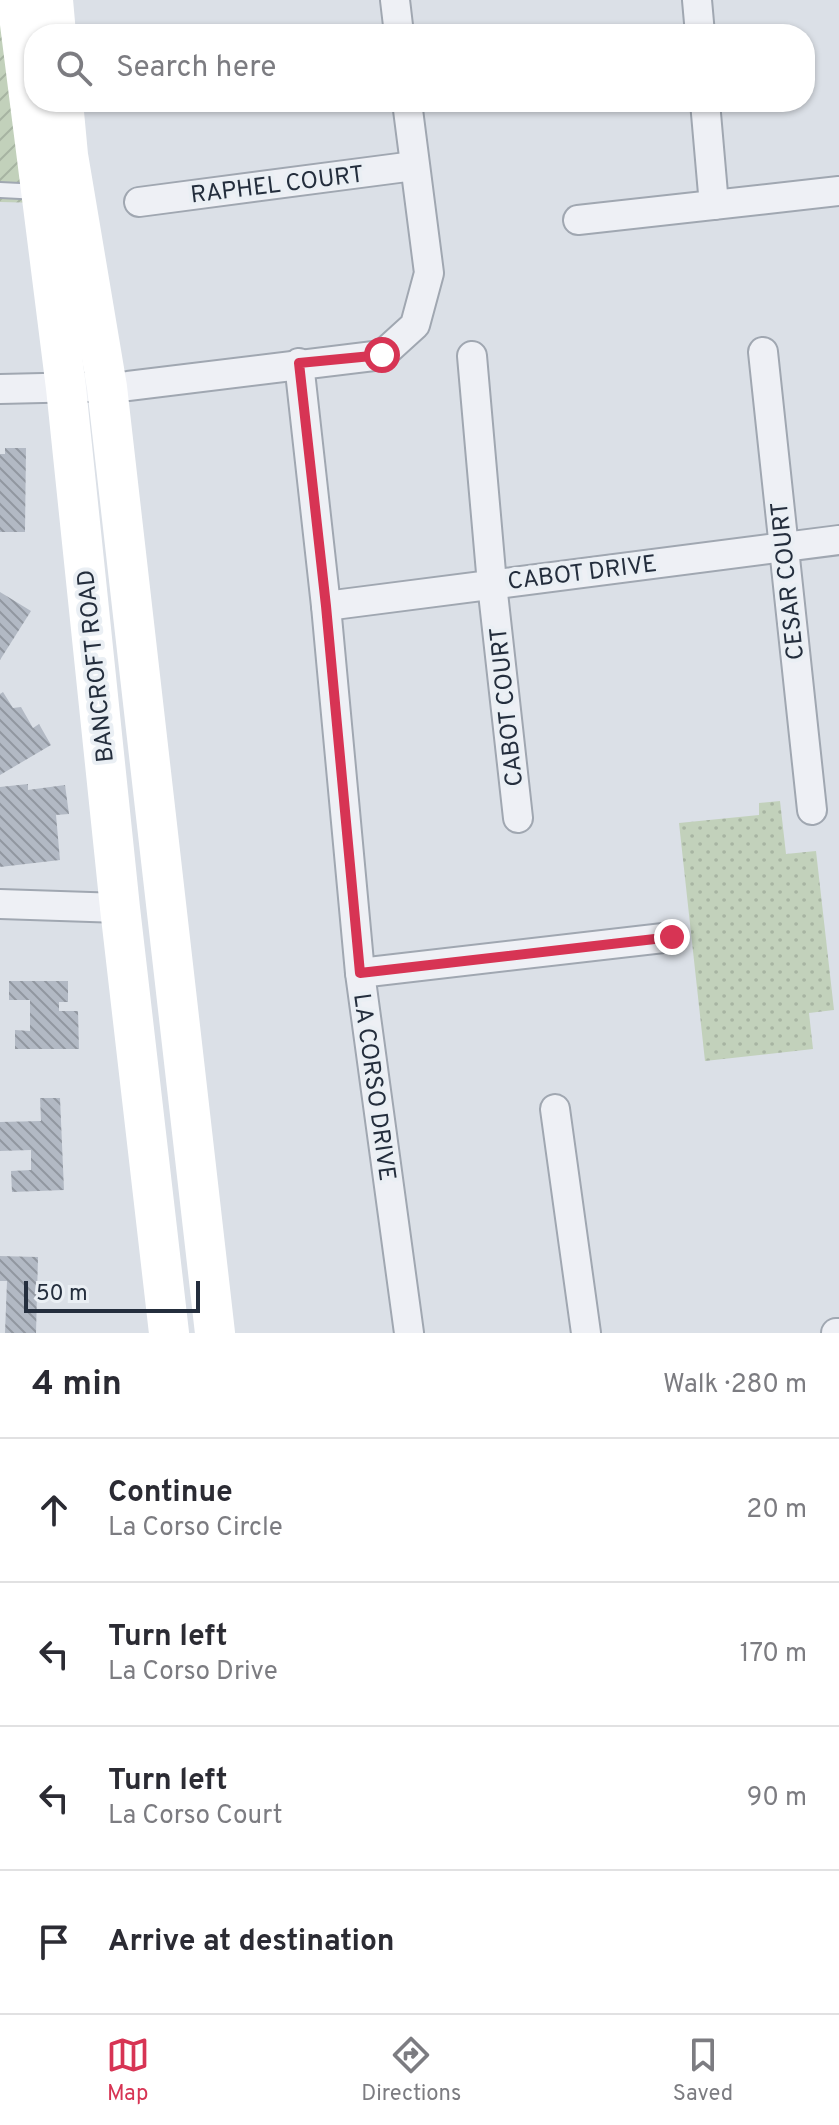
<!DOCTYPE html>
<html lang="en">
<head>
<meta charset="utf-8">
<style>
  :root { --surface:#fff; --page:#f2f2f3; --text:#2b2b33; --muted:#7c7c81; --line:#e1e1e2; --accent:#d73454 }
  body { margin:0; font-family:Overpass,sans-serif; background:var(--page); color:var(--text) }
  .scale { position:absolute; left:24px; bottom:20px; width:176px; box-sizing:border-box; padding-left:8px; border:4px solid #242e3d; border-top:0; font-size:22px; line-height:28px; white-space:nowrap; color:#242e3d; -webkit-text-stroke:6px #eaeff4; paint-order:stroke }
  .stop { position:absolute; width:24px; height:24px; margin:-18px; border:6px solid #d73454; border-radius:50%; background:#fff }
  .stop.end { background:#d73454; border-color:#fff; box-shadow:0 2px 8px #0008 }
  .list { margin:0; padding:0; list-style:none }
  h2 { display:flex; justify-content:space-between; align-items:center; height:104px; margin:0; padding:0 32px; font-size:34px }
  h2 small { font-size:26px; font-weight:400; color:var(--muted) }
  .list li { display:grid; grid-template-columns:52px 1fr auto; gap:24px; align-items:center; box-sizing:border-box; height:144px; padding:0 32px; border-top:2px solid var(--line) }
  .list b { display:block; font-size:30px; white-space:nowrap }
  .list p { margin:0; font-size:26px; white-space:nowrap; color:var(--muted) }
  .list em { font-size:26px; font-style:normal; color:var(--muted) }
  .icon { flex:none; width:44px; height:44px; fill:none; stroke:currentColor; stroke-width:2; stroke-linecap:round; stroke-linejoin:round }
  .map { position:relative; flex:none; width:839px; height:1333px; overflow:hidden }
  .search { position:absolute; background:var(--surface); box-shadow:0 2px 6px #0004; left:24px; right:24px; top:24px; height:88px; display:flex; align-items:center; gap:20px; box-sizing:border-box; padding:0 28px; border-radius:32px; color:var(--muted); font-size:30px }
  .sheet { height:680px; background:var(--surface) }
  nav { display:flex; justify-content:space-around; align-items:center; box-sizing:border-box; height:112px; border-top:2px solid var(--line); background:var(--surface); font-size:22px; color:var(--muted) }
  nav a { display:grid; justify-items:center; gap:4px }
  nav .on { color:var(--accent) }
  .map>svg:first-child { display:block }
  .grass { fill:url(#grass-dots) }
  .garden { fill:url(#garden-furrows) }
  .building { fill:url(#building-back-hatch) }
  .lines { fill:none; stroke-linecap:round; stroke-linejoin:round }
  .service-casing { stroke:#a0a7b1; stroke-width:18 }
  .minor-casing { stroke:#a0a7b1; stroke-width:32 }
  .service { stroke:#eef0f5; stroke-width:14 }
  .minor { stroke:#eef0f5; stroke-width:28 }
  .secondary { stroke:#fff; stroke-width:40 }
  .route { stroke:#d73454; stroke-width:10 }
  .labels { text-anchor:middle; stroke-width:8; stroke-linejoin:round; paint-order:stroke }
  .street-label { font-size:24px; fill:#242e3d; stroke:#eaeff4 }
</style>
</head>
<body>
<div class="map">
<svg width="839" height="1333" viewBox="0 0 839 1333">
  <defs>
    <pattern id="grass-dots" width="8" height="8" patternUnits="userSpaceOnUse" patternTransform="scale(2)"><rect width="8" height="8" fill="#c2d1bb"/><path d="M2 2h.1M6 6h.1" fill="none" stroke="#a7b4a2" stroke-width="1.8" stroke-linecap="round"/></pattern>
    <pattern id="garden-furrows" width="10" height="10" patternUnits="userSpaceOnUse" patternTransform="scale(2)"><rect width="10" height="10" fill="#c2d1bb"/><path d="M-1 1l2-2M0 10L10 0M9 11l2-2" fill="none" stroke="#a7b4a2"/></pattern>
    <pattern id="building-back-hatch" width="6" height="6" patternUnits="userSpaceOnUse" patternTransform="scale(2)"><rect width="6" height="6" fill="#b2b9c4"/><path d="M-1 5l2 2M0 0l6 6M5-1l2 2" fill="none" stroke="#9197a0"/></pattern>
  </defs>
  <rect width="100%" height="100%" fill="#dbe0e7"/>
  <polygon class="grass" points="780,801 786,854 816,851 834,1010 809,1013 813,1049 705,1061 679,823 759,815 759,803"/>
  <polygon class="garden" points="0,0 41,203 0,202"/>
  <g class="building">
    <polygon points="5,448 26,448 25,532 0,532 0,454 5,454"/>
    <polygon points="0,592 31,611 0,660"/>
    <polygon points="3,692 13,708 21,707 33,728 39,724 51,745 0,775 0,694"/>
    <polygon points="28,784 28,790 65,785 69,814 56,815 60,860 0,867 0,787"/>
    <polygon points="9,981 68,981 68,1002 59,1002 59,1011 78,1011 79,1049 15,1049 15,1030 30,1031 30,1000 9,1000"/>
    <polygon points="40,1098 60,1098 64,1190 12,1192 11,1171 31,1170 31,1150 0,1151 0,1122 41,1121"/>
    <polygon points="0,1256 38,1257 36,1333 5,1333 7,1281 0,1281"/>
  </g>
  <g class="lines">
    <g class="service-casing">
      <polyline id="service" points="0,190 40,192"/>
    </g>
    <g class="minor-casing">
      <g id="minor">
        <polyline points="395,0 399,34"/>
        <polyline points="697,0 700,34"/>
        <polyline points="705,102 714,205"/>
        <polyline points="139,202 414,166"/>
        <polyline points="578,220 839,191"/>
        <polyline points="763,352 812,810"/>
        <polyline points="472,356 492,584 518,818"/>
        <polyline points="299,363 326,606 360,973 409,1333"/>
        <polyline points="0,389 128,386 382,355 415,325 429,273 407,102"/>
        <polyline points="326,606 839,540"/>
        <polyline points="0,904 120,908"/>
        <polyline points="360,973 672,937"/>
        <polyline points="555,1109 586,1333"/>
        <polyline points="836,1333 839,1333"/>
      </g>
    </g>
    <use href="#service" class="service"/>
    <use href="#minor" class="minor"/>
    <g class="secondary">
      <polyline points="17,0 66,388 120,908 169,1333"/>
      <polyline points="53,0 56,34"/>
      <polyline points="63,102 68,155 107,387 215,1333"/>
    </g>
  </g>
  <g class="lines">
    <polyline class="route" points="382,355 299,363 326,606 360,973 672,937"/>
  </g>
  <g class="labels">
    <g class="street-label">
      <text transform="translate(277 184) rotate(-7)" y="8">RAPHEL COURT</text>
      <text transform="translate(582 572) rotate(-7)" y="8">CABOT DRIVE</text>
      <text transform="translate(787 581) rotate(-96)" y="8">CESAR COURT</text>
      <text transform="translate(95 666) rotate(-96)" y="8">BANCROFT ROAD</text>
      <text transform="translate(506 707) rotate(-96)" y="8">CABOT COURT</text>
      <text transform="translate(375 1087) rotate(82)" y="8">LA CORSO DRIVE</text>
    </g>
  </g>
</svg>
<div class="scale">50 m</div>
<div class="stop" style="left:382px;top:355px"></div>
<div class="stop end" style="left:672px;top:937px"></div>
<div class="search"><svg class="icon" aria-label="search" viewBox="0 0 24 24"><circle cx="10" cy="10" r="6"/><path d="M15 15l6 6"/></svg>Search here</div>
</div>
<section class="sheet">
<h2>4 min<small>Walk · 280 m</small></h2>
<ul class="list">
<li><svg class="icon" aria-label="ahead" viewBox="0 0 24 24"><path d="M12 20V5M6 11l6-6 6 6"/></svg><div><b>Continue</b><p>La Corso Circle</p></div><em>20 m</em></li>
<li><svg class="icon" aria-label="left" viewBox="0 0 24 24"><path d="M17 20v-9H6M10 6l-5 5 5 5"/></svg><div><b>Turn left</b><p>La Corso Drive</p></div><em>170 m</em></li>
<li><svg class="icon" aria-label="left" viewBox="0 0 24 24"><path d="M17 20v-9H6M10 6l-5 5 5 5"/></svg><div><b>Turn left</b><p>La Corso Court</p></div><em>90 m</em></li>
<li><svg class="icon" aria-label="arrive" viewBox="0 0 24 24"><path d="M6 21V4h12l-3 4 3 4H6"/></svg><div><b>Arrive at destination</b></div></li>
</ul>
</section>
<nav>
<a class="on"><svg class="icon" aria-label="map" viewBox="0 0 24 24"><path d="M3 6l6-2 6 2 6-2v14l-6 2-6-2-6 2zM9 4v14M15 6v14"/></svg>Map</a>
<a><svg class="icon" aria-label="directions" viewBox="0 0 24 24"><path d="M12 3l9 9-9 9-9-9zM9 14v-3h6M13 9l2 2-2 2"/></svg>Directions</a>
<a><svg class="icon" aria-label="saved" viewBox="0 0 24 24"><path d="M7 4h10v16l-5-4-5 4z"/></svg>Saved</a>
</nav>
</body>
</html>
